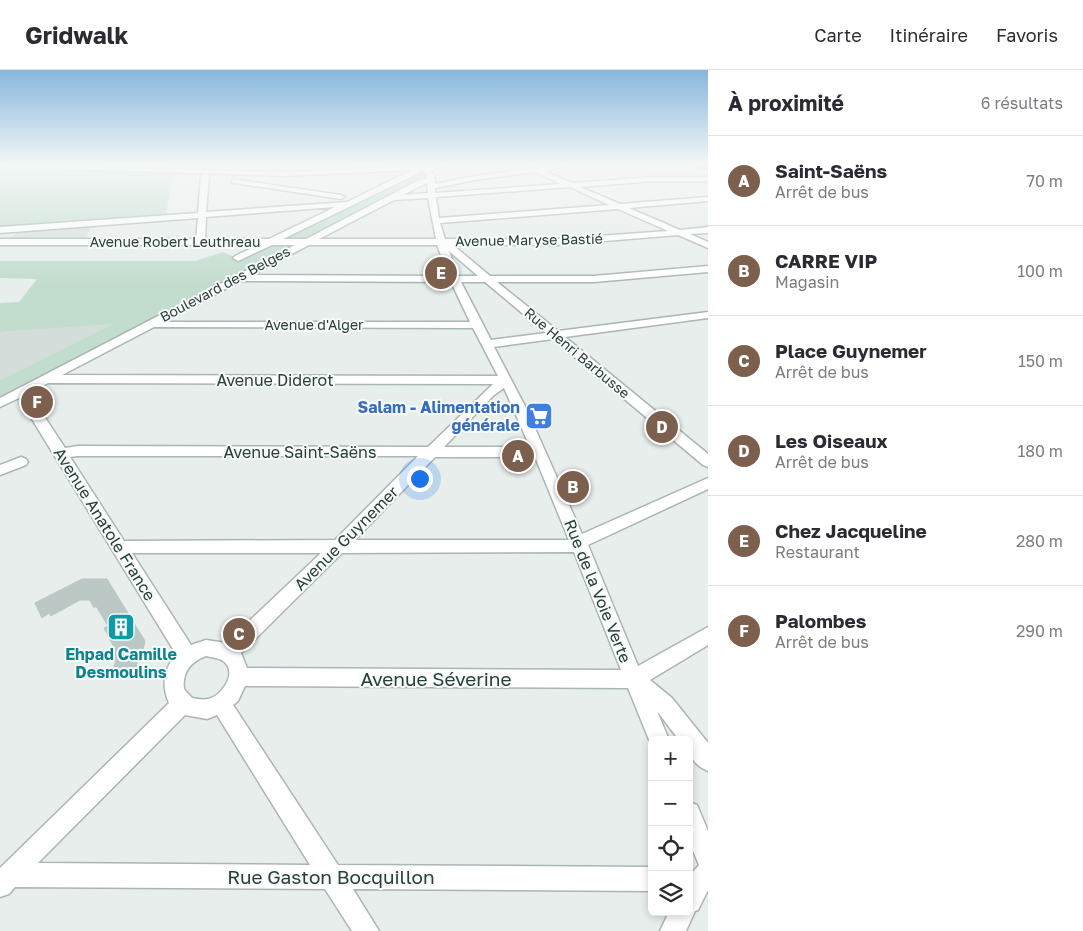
<!DOCTYPE html>
<html lang="fr">
<head>
<meta charset="utf-8">
<style>
  :root { --surface:#fff; --page:#f2f2f3; --text:#2b2b33; --muted:#7c7c81; --line:#e1e1e2; --accent:#7d5f4e }
  body { margin:0; font-family:"Golos Text",sans-serif; background:var(--page); color:var(--text) }
  .controls { position:absolute; right:15px; bottom:15px; display:grid; overflow:hidden; border-radius:8px; box-shadow:0 2px 8px #0003 }
  .controls button { width:45px; height:45px; display:grid; place-items:center; padding:0; border:0; border-bottom:1px solid var(--line); background:var(--surface); color:var(--text); font:25px sans-serif }
  .you { position:absolute; left:419px; top:408px; width:18px; height:18px; margin:-12px; border:4px solid #fff; border-radius:50%; background:#1a73e8; box-shadow:0 0 0 8px #1a73e833 }
  .badge { display:grid; place-items:center; width:32px; height:32px; border-radius:50%; background:var(--accent); color:#fff; font-size:16px; font-weight:700 }
  .pin { position:absolute; translate:-50% -50%; border:2px solid #fff; box-shadow:0 1px 5px #0006 }
  .list { margin:0; padding:0; list-style:none }
  h2 { display:flex; justify-content:space-between; align-items:center; height:65px; margin:0; padding:0 20px; font-size:21px }
  h2 small { font-size:16px; font-weight:400; color:var(--muted) }
  .list li { display:grid; grid-template-columns:32px 1fr auto; gap:15px; align-items:center; box-sizing:border-box; height:90px; padding:0 20px; border-top:1px solid var(--line) }
  .list b { display:block; font-size:19px; white-space:nowrap }
  .list p { margin:0; font-size:16px; white-space:nowrap; color:var(--muted) }
  .list em { font-size:16px; font-style:normal; color:var(--muted) }
  .icon { flex:none; width:28px; height:28px; fill:none; stroke:currentColor; stroke-width:2; stroke-linecap:round; stroke-linejoin:round }
  .map { position:relative; flex:none; width:708px; height:861px; overflow:hidden }
  header { display:flex; align-items:center; gap:30px; box-sizing:border-box; height:70px; padding:0 25px; background:var(--surface); border-bottom:1px solid var(--line) }
  header strong { font-size:24px }
  nav { display:flex; gap:28px; margin-inline-start:auto; font-size:18px }
  main { display:flex }
  aside { flex:1; background:var(--surface) }
  .map>svg:first-child { display:block }
  .built { fill:#d5dddb }
  .green { fill:#c2dccd }
  .building { fill:#bcc8c5; stroke:#bac7c3 }
  .lines { fill:none; stroke-linecap:round; stroke-linejoin:round }
  .minor-casing { stroke:#aab6b3; stroke-width:3 }
  .major-casing { stroke:#c3c9c8; stroke-width:3 }
  .minor { fill:#fff; fill-rule:evenodd }
  .major { fill:#719e99; fill-rule:evenodd }
  .labels { text-anchor:middle; stroke-width:4; stroke-linejoin:round; paint-order:stroke }
  .far-street-label { font-size:14px; fill:#273e3b; stroke:#f7faf9 }
  .street-label { font-size:16px; fill:#273e3b; stroke:#f7faf9 }
  .shop-label { font-size:16px; font-weight:bold; fill:#366cbe; stroke:#f7faf9; text-anchor:end }
  .culture-label { font-size:16px; font-weight:bold; fill:#0d838f; stroke:#f7faf9 }
  .near-street-label { font-size:19px; fill:#273e3b; stroke:#f7faf9 }
</style>
</head>
<body>
<header>
<strong>Gridwalk</strong>
<nav><a>Carte</a><a>Itinéraire</a><a>Favoris</a></nav>
</header>
<main>
<div class="map">
<svg width="708" height="861" viewBox="0 0 708 861">
  <rect width="100%" height="100%" fill="#e7eeec"/>
  <g class="built">
    <polygon points="91,155 86,170 8,169 20,161"/>
    <polygon points="114,253 0,310 0,262"/>
  </g>
  <g class="green">
    <polygon points="0,97 173,103 166,145 0,158"/>
    <polygon points="417,101 426,102 427,108 307,170 282,169"/>
    <path d="M272,174l22,1 -251,132c-16,5 -28,16 -43,24v-21l112,-56 -112,8v-29l19,-1 18,-23 -37,-1v-17h195l28,-9 18,8z"/>
  </g>
  <polygon class="building" points="82,509 107,509 145,571 141,589 138,589 134,604 112,604 116,590 112,590 115,579 104,558 108,556 96,536 94,538 90,530 80,530 51,546 49,543 42,548 35,533"/>
  <g class="lines">
    <g class="minor-casing">
      <g id="minor">
        <path d="M0,95l284,7 132,-6 4,2 -1,5 -136,66h23l113,-59 8,-1 -1,-5 -5,-5 2,-3 26,-1 -19,5 4,4 1,10 40,-8 81,-11h18l-30,6 28,12 81,-6h55v4h-55l-73,6 40,17 88,-7v4l-79,7 51,22 28,-3v6l-18,1 18,8v6l-30,-13 -122,10h-103l37,31h104l114,-10v6l-114,10h-97l61,49 150,-19v6l-143,19 143,117v13l-5,-2 -150,-126 -59,8 32,61 56,126 126,-56v11l-120,56 50,121 70,-39v18l-58,35 22,18 36,45v28c-15,-6 -19,-16 -19,-31h-10l-22,-29 12,29h-17v7l-24,-59 -383,-2 -7,15 -5,4 105,160 314,2v24l-299,-2 26,42h-27l-27,-42 -310,-2 -6,7 -9,3v-29l169,-165c-8,-18 -5,-34 7,-49l-157,-256 -19,9v-9l295,-153h-23l-34,16 -5,-3 2,-2 23,-11h-258v-6h196l2,-21 -198,15v-6l198,-14 3,-37 4,-2 4,2 -3,36 141,-10 65,-32 -128,6 -284,-9zM535,102l26,12 -126,9v-5l40,-8zM427,113l1,10 -25,2zM570,117l39,18 -170,13 -3,-21zM428,128l8,41h-117l75,-39zM335,137l-66,32h-64l1,-22zM618,139l50,22 -112,8h-111l-5,-16zM309,175h128l12,31 -197,-1zM449,181l29,25h-20zM241,211l210,1 19,40h-307zM461,212h24l61,51 -55,7zM154,257l319,1 25,48 -436,-1zM48,313l445,1 -65,63 -350,-1 -13,2 -36,-55zM504,318l26,59h-86l50,-52zM78,386h340l-83,84 -211,1 -54,-84zM435,387h100l34,83h-214zM574,482l47,118 -374,-2 -6,-15 101,-100zM132,483h189l-95,90 -20,-3 -15,5zM206,586c8,2 17,2 21,9 8,12 -7,32 -19,34 -5,1 -11,0 -16,-1l-8,-9c-2,-16 6,-27 22,-33zM185,645l22,4 10,-4 93,150 -272,-2z"/>
        <polygon points="232,109 341,125 345,127 341,129 235,113 232,113"/>
        <polygon points="21,387 26,389 28,392 26,395 0,405 0,395"/>
        <polygon points="689,732 697,735 708,761 708,820 698,840 695,841 686,861 660,861 669,842 689,842 689,806 699,795 689,771"/>
      </g>
    </g>
    <g class="major-casing">
      <polygon id="major" points="694,95 708,96 708,100 695,97"/>
    </g>
    <use href="#minor" class="minor"/>
    <use href="#major" class="major"/>
  </g>
  <linearGradient id="sky" x2="0" y2="1"><stop stop-color="#87b7dd"/><stop offset="0.44" stop-color="#f4f7f6"/><stop offset="1" stop-color="#f4f7f6" stop-opacity="0"/></linearGradient>
  <rect width="708" height="215" fill="url(#sky)"/>
  <defs>
    <g id="supermarket-square" transform="scale(1.4375)"><rect x="-9" y="-9" width="18" height="18" rx="4" fill="#3f7fe0" stroke="#f7faf9"/><path d="M-6-5.5h2.5l.6 2H6L4.5 2H-2.5L-4.4-4H-6ZM-1.5 3.2a1.3 1.3 0 1 0 .1 0ZM3 3.2a1.3 1.3 0 1 0 .1 0Z" fill="#fff"/></g>
    <g id="building-square" transform="scale(1.4375)"><rect x="-9" y="-9" width="18" height="18" rx="4" fill="#0f9aa8" stroke="#f7faf9"/><path d="M-4-6H4V6H1V3H-1V6H-4ZM-2.5-4.3h1.7v1.8h-1.7ZM.8-4.3h1.7v1.8H.8ZM-2.5-1h1.7V.8h-1.7ZM.8-1h1.7V.8H.8Z" fill="#fff"/></g>
  </defs>
  <g fill-rule="evenodd">
    <use href="#supermarket-square" x="539" y="346"/>
    <use href="#building-square" x="121" y="557"/>
  </g>
  <g class="labels">
    <g class="far-street-label">
      <text transform="translate(529 170) rotate(-1)" y="5">Avenue Maryse Bastié</text>
      <text x="175" y="177">Avenue Robert Leuthreau</text>
      <text transform="translate(225 214) rotate(-28)" y="5">Boulevard des Belges</text>
      <text x="314" y="260">Avenue d'Alger</text>
      <text transform="translate(577 283) rotate(40)" y="5">Rue Henri Barbusse</text>
    </g>
    <g class="street-label">
      <text x="275" y="316">Avenue Diderot</text>
      <text x="300" y="388">Avenue Saint-Saëns</text>
      <text transform="translate(105 454) rotate(58)" y="6">Avenue Anatole France</text>
      <text transform="translate(346 468) rotate(-45)" y="6">Avenue Guynemer</text>
      <text transform="translate(598 521) rotate(68)" y="6">Rue de la Voie Verte</text>
    </g>
    <g class="shop-label">
      <text x="520" y="343">Salam - Alimentation<tspan x="520" dy="18">générale</tspan></text>
    </g>
    <g class="culture-label">
      <text x="121" y="590">Ehpad Camille<tspan x="121" dy="18">Desmoulins</tspan></text>
    </g>
    <g class="near-street-label">
      <text x="436" y="616">Avenue Séverine</text>
      <text x="331" y="814">Rue Gaston Bocquillon</text>
    </g>
  </g>
</svg>
<div class="controls">
<button>+</button>
<button>−</button>
<button><svg class="icon" aria-label="locate" viewBox="0 0 24 24"><circle cx="12" cy="12" r="6"/><path d="M12 2v4M12 18v4M2 12h4M18 12h4"/></svg></button>
<button><svg class="icon" aria-label="layers" viewBox="0 0 24 24"><path d="M12 4l9 5-9 5-9-5zM3 14l9 5 9-5"/></svg></button>
</div>
<div class="you"></div>
<div class="pin badge" style="left:518px;top:386px">A</div>
<div class="pin badge" style="left:573px;top:417px">B</div>
<div class="pin badge" style="left:239px;top:564px">C</div>
<div class="pin badge" style="left:662px;top:357px">D</div>
<div class="pin badge" style="left:441px;top:203px">E</div>
<div class="pin badge" style="left:37px;top:332px">F</div>
</div>
<aside>
<h2>À proximité<small>6 résultats</small></h2>
<ul class="list">
<li><span class="badge">A</span><div><b>Saint-Saëns</b><p>Arrêt de bus</p></div><em>70 m</em></li>
<li><span class="badge">B</span><div><b>CARRE VIP</b><p>Magasin</p></div><em>100 m</em></li>
<li><span class="badge">C</span><div><b>Place Guynemer</b><p>Arrêt de bus</p></div><em>150 m</em></li>
<li><span class="badge">D</span><div><b>Les Oiseaux</b><p>Arrêt de bus</p></div><em>180 m</em></li>
<li><span class="badge">E</span><div><b>Chez Jacqueline</b><p>Restaurant</p></div><em>280 m</em></li>
<li><span class="badge">F</span><div><b>Palombes</b><p>Arrêt de bus</p></div><em>290 m</em></li>
</ul>
</aside>
</main>
</body>
</html>
